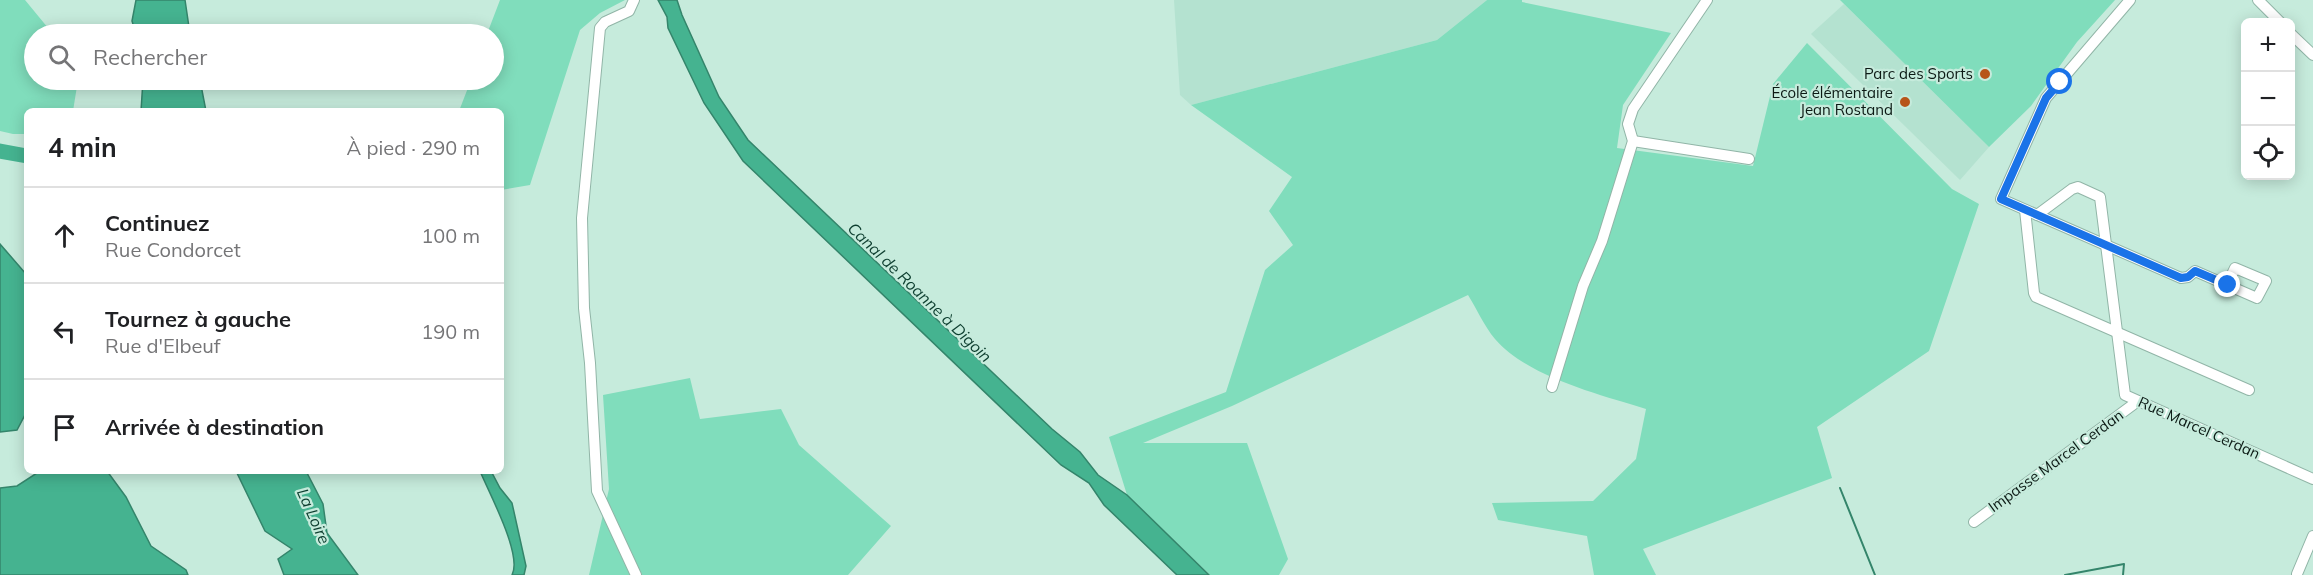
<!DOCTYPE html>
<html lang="fr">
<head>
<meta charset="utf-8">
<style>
  :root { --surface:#fff; --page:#f6f6f6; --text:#202124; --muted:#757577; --line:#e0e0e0 }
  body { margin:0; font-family:Mulish,sans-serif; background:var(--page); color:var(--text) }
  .controls { position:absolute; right:18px; top:18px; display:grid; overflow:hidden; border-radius:9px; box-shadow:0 3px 15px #0003 }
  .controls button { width:54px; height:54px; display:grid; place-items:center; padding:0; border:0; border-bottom:2px solid var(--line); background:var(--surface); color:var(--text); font:30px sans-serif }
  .stop { position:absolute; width:18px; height:18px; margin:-14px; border:4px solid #1a73e8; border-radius:50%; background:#fff }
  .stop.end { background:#1a73e8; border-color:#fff; box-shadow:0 2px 6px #0008 }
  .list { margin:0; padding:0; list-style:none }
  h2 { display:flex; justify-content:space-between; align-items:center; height:78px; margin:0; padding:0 24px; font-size:26px }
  h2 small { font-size:20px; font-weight:400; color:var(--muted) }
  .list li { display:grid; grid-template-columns:39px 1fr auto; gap:18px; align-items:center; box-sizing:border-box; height:96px; padding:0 24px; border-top:2px solid var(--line) }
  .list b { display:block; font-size:22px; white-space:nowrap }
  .list p { margin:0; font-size:20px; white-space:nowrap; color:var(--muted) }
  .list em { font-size:20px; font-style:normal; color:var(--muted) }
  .icon { flex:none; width:33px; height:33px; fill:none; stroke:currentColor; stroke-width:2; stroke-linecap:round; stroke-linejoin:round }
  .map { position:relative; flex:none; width:2313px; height:575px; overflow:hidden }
  .search { position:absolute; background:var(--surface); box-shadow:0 3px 15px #0003; left:24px; top:24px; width:480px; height:66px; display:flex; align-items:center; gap:15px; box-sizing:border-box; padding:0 21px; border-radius:33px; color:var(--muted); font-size:22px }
  .panel { position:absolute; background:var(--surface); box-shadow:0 3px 15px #0003; left:24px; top:108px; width:480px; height:366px; border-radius:9px }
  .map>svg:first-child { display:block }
  .built { fill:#b4e2d0 }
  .green { fill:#80ddbc }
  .water { fill:#45b390; stroke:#34856b; stroke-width:1.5 }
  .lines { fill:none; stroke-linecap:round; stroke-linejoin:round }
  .stream { stroke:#34856b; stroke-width:2 }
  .river { stroke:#45b390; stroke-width:15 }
  .minor-casing { stroke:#91b5a7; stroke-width:12 }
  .minor { stroke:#fff; stroke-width:10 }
  .route { stroke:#1a73e8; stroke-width:8 }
  .poi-dot { fill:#b75519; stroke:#c6ebdc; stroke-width:2 }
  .labels { text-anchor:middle; stroke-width:4.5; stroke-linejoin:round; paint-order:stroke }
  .poi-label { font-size:15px; fill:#0c1a15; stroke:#c6ebdc; text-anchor:end }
  .street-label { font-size:15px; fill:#0c1a15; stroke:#c6ebdc }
  .water-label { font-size:16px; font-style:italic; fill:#0d3e2f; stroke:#c6ebdc }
</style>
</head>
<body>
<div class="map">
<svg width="2313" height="575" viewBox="0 0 2313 575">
  <rect width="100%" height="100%" fill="#c6ebdc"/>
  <g class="built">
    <polygon points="1174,0 1487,0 1437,40 1191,105 1180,95"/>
    <polygon points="1844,4 1989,147 1960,180 1811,34"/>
  </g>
  <g class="green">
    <polygon points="0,0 25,0 53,34 34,34 34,80 78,80 73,111 27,111 27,134 13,134 0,131"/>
    <polygon points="500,0 625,0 600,13 580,30 530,185 501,190 501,111 459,111 471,80 494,80 494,34 487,34"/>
    <path d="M1487,0h35v2l149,31 -48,72 -6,43 136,18 20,-82 34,-41 145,146 27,15 -50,147 -112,76 15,51 -189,71 13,26h-62l-7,-39 -89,-16 -6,-17 101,-2 43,-42 10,-50c-48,-15 -118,-32 -151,-70 -11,-13 -18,-30 -27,-44l-236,111 -89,37h104l41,116 -9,16h-69l-83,-80 -18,-58 117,-45 39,-122 28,-25 -24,-34 23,-34 -101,-72 246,-65z"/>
    <polygon points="1840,0 2115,0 2077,42 2031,106 1989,147"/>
    <polygon points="690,378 700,419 781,409 799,445 891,526 848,575 589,575 609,489 603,395"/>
  </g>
  <g class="water">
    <polygon points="136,0 185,0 190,34 136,34 132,21"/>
    <polygon points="658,0 677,0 682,15 719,97 748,140 1052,429 1080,452 1098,475 1127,495 1209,575 1177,575 1104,505 1089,483 1061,465 743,161 704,103 668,28 667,17"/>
    <polygon points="143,80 200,80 206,111 141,111"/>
    <polygon points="0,244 26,274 27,284 27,411 17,430 0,432"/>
    <polygon points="40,471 107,471 126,497 151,546 186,570 188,575 0,575 0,488 17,486"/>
    <polygon points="236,471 306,471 323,504 327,533 358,575 284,575 278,559 292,549 265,531"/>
    <path d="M480,471h11l9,17 12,15 14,63 -2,9h-12c11,-20 -24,-84 -32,-104z"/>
  </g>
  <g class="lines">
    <g class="stream">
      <polyline points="1840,488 1875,575"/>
      <polyline points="2065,575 2124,564 2123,575"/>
    </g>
    <polyline class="river" points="0,151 27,156"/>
    <g class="minor-casing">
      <g id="minor">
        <polyline points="634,0 629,11 605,22 600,28 582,218 584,308 590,363 597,491 636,575"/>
        <polyline points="2130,0 2046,98 2001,199 2181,278 2188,277 2195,271 2257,298 2266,281 2235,268 2227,285"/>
        <polyline points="2258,0 2280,22"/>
        <polyline points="2290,33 2313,55"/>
        <polyline points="1633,141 1749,159"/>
        <polyline points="2025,210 2034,293 2036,297 2249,390"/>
        <polyline points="2037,215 2072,189 2078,187 2100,197 2125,395 2313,479"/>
        <polyline points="1552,387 1583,286 1602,241 1633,141 1628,124 1633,109 1707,0"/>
        <polyline points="1974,522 2138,401"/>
        <polyline points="2297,574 2313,536"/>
      </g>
    </g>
    <use href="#minor" class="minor"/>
  </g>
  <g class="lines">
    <polyline class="route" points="2060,82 2046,98 2001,199 2181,278 2188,277 2195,271 2228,285"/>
  </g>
  <g class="poi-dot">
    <circle cx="1985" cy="74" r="6"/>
    <circle cx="1905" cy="102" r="6"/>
  </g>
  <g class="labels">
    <g class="poi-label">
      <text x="1973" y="79">Parc des Sports</text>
      <text x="1893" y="98">École élémentaire<tspan x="1893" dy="17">Jean Rostand</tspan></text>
    </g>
    <g class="street-label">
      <text transform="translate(2199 428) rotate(24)" y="5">Rue Marcel Cerdan</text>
      <text transform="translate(2056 461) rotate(-36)" y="5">Impasse Marcel Cerdan</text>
    </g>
    <g class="water-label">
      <text transform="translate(920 292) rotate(44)" y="6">Canal de Roanne à Digoin</text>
      <text transform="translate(314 516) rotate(66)" y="6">La Loire</text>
    </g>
  </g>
</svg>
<div class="controls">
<button>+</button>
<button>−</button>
<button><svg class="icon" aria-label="locate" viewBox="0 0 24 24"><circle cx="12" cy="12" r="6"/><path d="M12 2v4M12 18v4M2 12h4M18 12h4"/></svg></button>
</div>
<div class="stop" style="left:2060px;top:82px"></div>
<div class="stop end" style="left:2228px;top:285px"></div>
<div class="search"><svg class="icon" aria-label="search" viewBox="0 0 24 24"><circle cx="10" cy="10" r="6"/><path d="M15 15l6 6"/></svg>Rechercher</div>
<section class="panel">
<h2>4 min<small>À pied · 290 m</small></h2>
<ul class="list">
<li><svg class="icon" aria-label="ahead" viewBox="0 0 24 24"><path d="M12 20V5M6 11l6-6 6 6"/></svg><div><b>Continuez</b><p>Rue Condorcet</p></div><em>100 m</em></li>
<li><svg class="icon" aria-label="left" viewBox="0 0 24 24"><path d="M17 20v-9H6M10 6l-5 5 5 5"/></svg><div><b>Tournez à gauche</b><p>Rue d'Elbeuf</p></div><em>190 m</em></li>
<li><svg class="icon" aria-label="arrive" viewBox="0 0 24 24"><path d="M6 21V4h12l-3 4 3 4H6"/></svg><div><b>Arrivée à destination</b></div></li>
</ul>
</section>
</div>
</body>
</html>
